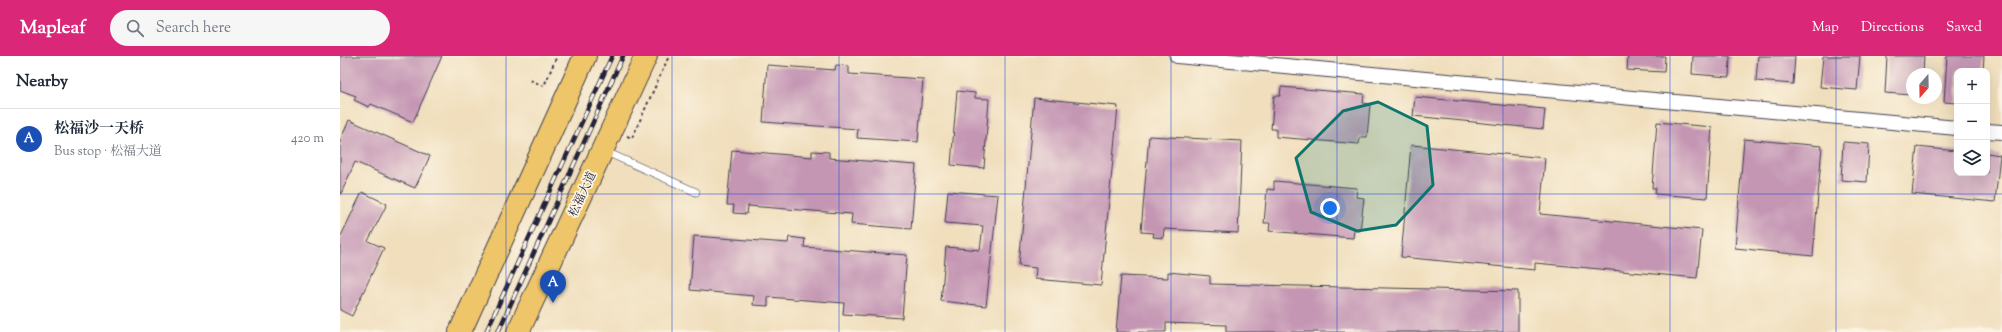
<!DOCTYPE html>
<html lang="en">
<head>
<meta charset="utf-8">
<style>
  :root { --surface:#fff; --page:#f6f6f7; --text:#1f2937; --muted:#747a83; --line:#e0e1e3; --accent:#db2777 }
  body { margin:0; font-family:"Sorts Mill Goudy","Noto Serif SC",serif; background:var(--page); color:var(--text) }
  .controls { position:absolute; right:12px; top:12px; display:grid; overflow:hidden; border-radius:8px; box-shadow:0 4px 16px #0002 }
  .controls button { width:36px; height:36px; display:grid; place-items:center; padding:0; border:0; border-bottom:1px solid var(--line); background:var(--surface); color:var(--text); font:20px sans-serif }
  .compass { position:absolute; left:1566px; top:12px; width:36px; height:36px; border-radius:50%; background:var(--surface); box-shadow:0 4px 16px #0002; rotate:200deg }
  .you { position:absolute; left:990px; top:152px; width:14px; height:14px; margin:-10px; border:3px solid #fff; border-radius:50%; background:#1a73e8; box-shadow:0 0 0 6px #1a73e833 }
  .badge { display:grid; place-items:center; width:26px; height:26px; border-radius:50%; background:var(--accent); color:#fff; font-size:13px; font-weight:700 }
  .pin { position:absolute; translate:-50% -33px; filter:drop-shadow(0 1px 2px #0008) }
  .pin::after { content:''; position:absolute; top:21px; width:14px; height:12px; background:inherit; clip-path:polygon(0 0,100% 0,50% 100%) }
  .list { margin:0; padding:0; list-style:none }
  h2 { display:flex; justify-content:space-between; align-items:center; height:52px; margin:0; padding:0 16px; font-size:17px }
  h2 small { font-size:13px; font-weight:400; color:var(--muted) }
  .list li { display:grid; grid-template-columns:26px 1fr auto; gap:12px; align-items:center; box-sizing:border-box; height:60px; padding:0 16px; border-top:1px solid var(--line) }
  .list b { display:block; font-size:15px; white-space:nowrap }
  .list p { margin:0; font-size:13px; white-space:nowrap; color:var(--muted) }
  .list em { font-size:13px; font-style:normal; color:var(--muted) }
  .icon { flex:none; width:22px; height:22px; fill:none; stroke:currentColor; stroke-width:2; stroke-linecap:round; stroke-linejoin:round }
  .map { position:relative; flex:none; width:1662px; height:276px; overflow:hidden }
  header { display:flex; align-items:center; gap:24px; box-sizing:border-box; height:56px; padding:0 20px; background:var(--accent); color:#fff }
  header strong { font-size:19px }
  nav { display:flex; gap:22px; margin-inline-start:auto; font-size:14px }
  .search { width:280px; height:36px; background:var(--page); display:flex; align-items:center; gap:10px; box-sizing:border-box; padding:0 14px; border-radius:22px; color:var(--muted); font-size:15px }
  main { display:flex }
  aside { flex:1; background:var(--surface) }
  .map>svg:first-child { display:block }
  .building { fill:#c496b4 }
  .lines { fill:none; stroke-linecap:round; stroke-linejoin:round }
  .service-casing { stroke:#413e4e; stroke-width:8 }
  .minor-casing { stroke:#413e4e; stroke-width:16 }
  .primary-casing { stroke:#413e4e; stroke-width:24 }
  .path { stroke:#413e4e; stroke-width:2; stroke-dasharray:3 3; stroke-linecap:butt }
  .service { stroke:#fff; stroke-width:7 }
  .minor { stroke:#fff; stroke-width:14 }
  .primary { stroke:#eec569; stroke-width:22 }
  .rail-casing { stroke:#22223b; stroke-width:4.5 }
  .rail { stroke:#fcf5e5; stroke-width:3; stroke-dasharray:9; stroke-linecap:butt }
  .marked { fill:#0f766e; fill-opacity:0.2; stroke:#0f766e; stroke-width:3; stroke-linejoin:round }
  .grid { fill:none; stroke:#1d4ed8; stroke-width:1; stroke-opacity:0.55 }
  .labels { text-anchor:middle; stroke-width:3.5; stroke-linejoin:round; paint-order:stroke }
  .street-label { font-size:12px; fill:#22223b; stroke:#fcf5e5 }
</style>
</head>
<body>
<header>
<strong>Mapleaf</strong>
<div class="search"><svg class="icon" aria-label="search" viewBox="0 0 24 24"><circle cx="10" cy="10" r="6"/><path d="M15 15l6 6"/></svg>Search here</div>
<nav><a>Map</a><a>Directions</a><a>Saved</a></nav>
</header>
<main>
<aside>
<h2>Nearby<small></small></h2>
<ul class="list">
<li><span class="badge" style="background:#1a4fb4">A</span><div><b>松福沙一天桥</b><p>Bus stop · 松福大道</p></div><em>420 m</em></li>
</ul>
</aside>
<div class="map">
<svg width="1662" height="276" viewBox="0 0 1662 276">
  <rect width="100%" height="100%" fill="#fcf5e5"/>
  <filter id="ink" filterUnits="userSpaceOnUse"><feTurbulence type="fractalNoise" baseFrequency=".025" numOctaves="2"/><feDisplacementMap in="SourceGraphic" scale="8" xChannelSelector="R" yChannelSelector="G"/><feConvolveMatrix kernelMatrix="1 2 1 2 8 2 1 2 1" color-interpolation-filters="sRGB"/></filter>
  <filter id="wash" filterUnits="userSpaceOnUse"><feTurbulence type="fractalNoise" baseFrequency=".012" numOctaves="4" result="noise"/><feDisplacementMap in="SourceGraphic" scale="16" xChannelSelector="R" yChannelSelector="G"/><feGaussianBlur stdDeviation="0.9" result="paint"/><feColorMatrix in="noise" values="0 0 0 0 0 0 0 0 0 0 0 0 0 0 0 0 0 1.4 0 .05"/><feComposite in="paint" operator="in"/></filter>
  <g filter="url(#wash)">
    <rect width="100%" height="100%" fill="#f0debc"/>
    <g id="blocks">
      <g class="building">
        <polygon points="0,0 102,0 73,66 31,48 29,51 14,44 16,40 0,34"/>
        <polygon points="1288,0 1325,0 1324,16 1287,14"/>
        <polygon points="1353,0 1390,0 1389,21 1352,18"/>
        <polygon points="1418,0 1455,0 1453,28 1416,25"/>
        <polygon points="1483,0 1520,0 1517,34 1480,31"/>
        <polygon points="1547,0 1584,0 1583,18 1572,18 1572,39 1545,37"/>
        <polygon points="1607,0 1644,0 1643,15 1617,15 1617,47 1604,46"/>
        <polygon points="427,9 495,14 496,9 509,10 509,18 583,23 578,86 517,82 518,73 423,66"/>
        <polygon points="941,31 1024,38 1023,47 1030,48 1027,81 1020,81 1019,88 936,81 936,73 931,73 934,40 940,40"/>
        <polygon points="617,35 635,37 635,42 649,43 644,112 611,109"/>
        <polygon points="1075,41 1205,53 1203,73 1073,60"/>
        <polygon points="694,42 778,50 761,229 695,223 696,212 679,210"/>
        <polygon points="9,64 90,100 75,132 15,106 0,140 0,85"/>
        <polygon points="1317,66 1372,71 1367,142 1315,138 1316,132 1312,132"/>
        <polygon points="809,80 902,85 898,177 824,173 823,182 813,181 814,177 801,176"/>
        <polygon points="1404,83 1482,90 1473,200 1395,192"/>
        <polygon points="1503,86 1529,88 1527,126 1501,124"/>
        <polygon points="1071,89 1205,102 1200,158 1362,174 1357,222 1195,207 1195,214 1061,201"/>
        <polygon points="1577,91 1617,95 1617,117 1647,117 1647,97 1660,99 1655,146 1572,138"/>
        <polygon points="392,94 472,101 472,95 489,96 489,102 576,109 571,173 511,168 512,158 408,150 407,158 393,157 394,149 387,149"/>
        <polygon points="934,125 1017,132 1016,141 1024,142 1020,175 1014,174 1013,182 929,175 930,167 924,167 927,133 934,134"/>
        <polygon points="608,135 658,139 646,250 601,245 606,191 640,194 643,170 605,167"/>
        <polygon points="22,136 47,148 28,185 44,192 12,260 0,254 0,182"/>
        <polygon points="354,180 448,187 449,181 465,183 464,191 567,199 562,262 503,258 504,247 428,241 428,250 413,249 414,240 350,234"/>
        <polygon points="828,216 870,220 870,228 1178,235 1178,276 886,276 886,269 826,267 826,276 776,276 781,220 828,222"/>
      </g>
    </g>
  </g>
  <g filter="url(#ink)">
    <use href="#blocks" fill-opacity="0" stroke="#413e4e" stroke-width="1"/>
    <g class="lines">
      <g class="service-casing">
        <polyline id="service" points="264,95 356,136"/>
      </g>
      <g class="minor-casing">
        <g id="minor">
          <polyline points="837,0 1617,72"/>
          <polyline points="1647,75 1662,76"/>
        </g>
      </g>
      <g class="primary-casing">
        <g id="primary">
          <polyline points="120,276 245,0"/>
          <polyline points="178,276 306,0"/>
        </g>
      </g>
      <g class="path">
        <polyline points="190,24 204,30 217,0"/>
        <polyline points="287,80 292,82 329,0"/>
      </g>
      <use href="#service" class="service"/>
      <use href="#minor" class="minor"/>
      <use href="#primary" class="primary"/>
      <g class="rail-casing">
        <g id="rail">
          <polyline points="146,276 272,0"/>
          <polyline points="158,276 283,0"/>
        </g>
      </g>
      <use href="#rail" class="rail"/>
    </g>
  </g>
  <path class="marked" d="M1038,46l49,24 6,59 -37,40 -39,6 -46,-19 -15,-54 47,-47z"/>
  <path class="grid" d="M166,0v276M332,0v276M499,0v276M665,0v276M831,0v276M997,0v276M1163,0v276M1330,0v276M1496,0v276M0,138h1662"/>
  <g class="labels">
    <g class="street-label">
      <text transform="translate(242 138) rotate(-65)" y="4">松福大道</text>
    </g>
  </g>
</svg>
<div class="controls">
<button>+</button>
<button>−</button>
<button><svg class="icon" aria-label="layers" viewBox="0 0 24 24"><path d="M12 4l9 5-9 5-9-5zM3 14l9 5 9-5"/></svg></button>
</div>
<svg class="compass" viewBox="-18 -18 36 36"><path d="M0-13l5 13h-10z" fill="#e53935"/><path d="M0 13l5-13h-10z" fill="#747a83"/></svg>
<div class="you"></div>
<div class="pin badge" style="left:213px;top:247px;background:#1a4fb4">A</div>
</div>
</main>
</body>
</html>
